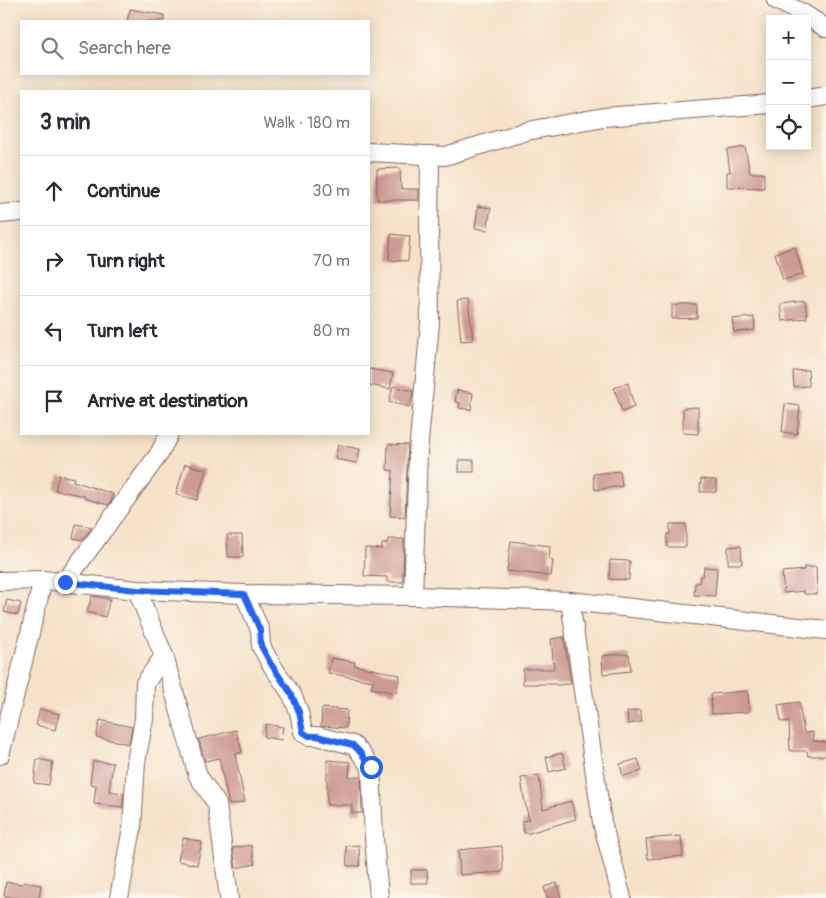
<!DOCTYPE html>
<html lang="en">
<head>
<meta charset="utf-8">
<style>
  :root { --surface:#fff; --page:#f7f7f7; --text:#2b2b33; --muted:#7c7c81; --line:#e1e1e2 }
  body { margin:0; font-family:Pangolin,sans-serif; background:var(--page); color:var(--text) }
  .controls { position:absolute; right:15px; top:15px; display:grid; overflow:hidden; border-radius:0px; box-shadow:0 2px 12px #0003 }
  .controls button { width:45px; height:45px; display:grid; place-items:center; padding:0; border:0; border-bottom:1px solid var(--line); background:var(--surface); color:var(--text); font:25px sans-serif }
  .stop { position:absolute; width:15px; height:15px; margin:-11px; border:4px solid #2563eb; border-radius:50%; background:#fff }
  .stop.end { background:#2563eb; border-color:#fff; box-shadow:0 1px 5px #0008 }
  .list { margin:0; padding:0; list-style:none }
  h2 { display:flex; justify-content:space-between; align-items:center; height:65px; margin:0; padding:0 20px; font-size:21px }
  h2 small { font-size:16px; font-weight:400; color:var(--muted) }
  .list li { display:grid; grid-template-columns:32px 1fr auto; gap:15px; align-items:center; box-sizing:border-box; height:70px; padding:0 20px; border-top:1px solid var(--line) }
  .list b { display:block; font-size:19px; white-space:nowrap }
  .list em { font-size:16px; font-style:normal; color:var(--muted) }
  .icon { flex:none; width:28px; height:28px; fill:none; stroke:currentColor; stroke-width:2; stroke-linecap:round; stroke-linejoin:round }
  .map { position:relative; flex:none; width:826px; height:898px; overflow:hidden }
  .search { position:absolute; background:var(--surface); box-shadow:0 2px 12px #0003; left:20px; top:20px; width:350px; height:55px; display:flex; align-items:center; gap:12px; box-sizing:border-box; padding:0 18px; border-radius:0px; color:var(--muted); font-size:19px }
  .panel { position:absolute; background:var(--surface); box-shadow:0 2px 12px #0003; left:20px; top:90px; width:350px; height:345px; border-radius:0px }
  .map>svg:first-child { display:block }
  .building { fill:#cc9a93 }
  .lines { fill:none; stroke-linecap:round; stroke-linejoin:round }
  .street-casing { stroke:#866362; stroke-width:20 }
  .street { stroke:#fff; stroke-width:18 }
  .route { stroke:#2563eb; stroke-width:6 }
</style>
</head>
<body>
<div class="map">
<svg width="826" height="898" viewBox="0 0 826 898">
  <rect width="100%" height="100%" fill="#fbf7ec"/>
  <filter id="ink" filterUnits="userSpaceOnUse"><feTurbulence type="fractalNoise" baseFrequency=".02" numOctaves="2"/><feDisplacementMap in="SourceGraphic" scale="10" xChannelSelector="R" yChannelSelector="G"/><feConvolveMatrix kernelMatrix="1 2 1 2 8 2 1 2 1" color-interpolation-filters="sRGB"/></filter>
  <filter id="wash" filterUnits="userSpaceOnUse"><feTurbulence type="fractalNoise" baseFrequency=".0096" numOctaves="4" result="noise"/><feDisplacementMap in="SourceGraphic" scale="20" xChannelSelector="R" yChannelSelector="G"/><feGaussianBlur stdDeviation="1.12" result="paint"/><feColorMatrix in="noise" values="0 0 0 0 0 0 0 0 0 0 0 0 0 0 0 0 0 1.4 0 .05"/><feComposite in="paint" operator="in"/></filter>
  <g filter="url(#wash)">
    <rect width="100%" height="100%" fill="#f6e2c9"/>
    <g id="blocks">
      <g class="building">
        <polygon points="130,9 164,15 164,21 127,21"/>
        <polygon points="745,147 750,173 764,173 764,188 727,187 727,172 730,172 727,150"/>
        <polygon points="400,168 401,189 419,189 419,200 377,200 377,169"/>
        <polygon points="478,206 491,208 487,230 475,228"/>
        <polygon points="391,234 410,236 408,261 389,260"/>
        <polygon points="795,247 803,274 783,280 775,253"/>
        <polygon points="468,300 473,340 461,341 457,301"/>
        <polygon points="805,301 807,318 782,321 780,304"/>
        <polygon points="672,305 697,305 697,318 672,319"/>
        <polygon points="754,317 755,330 734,332 732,319"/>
        <polygon points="369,369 393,373 390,389 369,385"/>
        <polygon points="808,370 809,386 794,387 793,371"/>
        <polygon points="628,383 634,407 622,412 614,388"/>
        <polygon points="393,386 413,391 410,407 389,402"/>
        <polygon points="457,390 473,393 471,410 459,408 460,403 455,402"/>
        <polygon points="785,404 800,406 797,434 782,432"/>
        <polygon points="698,407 698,434 683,433 683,408"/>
        <polygon points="388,444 408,445 405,517 390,516 393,470 387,470"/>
        <polygon points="338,445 360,449 357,463 335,459"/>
        <rect x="459" y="460" width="15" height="12"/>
        <polygon points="185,464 206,470 197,500 176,494"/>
        <polygon points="620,471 622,486 595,490 593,474"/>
        <polygon points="59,475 74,478 73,481 113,494 111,502 108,505 84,498 85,496 55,490"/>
        <polygon points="701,479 716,480 716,492 700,492"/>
        <polygon points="76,524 92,527 82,540 73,538"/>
        <polygon points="670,524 686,524 686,547 667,547 667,534 670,534"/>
        <polygon points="227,535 242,535 243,557 228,557"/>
        <polygon points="388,539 404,539 403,582 387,582 387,577 364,576 365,548 382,549 382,544 388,543"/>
        <polygon points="511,541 550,546 549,560 553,561 551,576 507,571"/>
        <polygon points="741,546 742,564 728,564 728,547"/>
        <polygon points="610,560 630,561 629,580 609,579"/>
        <polygon points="704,567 717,568 715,596 694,595 695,583 699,583 700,576 703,576"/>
        <polygon points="804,567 816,567 817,594 804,594 804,591 784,593 782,572 804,570"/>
        <polygon points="92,596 110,599 105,617 87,612"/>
        <polygon points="7,600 21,603 18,615 4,612"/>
        <polygon points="564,637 571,684 556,685 555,684 523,684 523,669 554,669 551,639"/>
        <polygon points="623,654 629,655 631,671 603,674 602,656"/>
        <polygon points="331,658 355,662 354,665 400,675 396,693 371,688 373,681 328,673"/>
        <polygon points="748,691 749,712 712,714 711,694"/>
        <polygon points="799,702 804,733 813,732 813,741 826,742 826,756 808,756 807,751 790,751 789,721 781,722 778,705"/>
        <polygon points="322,708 347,710 346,728 321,726"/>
        <polygon points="40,709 59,714 55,730 36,725"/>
        <polygon points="640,710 642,722 628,724 627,712"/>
        <polygon points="100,720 132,727 129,744 96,737"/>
        <polygon points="266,724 283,727 281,740 264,737"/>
        <polygon points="236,730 242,752 235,754 245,802 229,805 219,758 205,761 199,739"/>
        <polygon points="562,753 566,768 549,772 546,757"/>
        <polygon points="37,759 53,762 49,785 34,783"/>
        <polygon points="638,759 642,771 623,776 620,764"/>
        <polygon points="327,760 350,762 349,777 361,777 362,813 352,813 352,805 327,805"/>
        <polygon points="93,761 113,763 109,791 123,793 123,807 94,804 96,785 90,784"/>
        <polygon points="539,775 543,809 571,801 576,819 529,833 524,833 522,821 529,820 524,798 521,778"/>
        <polygon points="681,836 683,856 648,859 646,839"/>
        <polygon points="183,838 202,842 197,865 178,861"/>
        <polygon points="251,845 255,864 236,868 233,848"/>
        <polygon points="359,845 360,866 347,866 346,846"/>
        <polygon points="502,846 503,872 460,875 458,850"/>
        <polygon points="411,870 427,870 428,883 411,883"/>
        <polygon points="6,882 23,884 24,882 41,885 39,898 16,898 4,896"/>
        <polygon points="557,883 561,898 547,898 544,887"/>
      </g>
    </g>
  </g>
  <g filter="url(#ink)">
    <use href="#blocks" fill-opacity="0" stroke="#866362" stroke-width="1"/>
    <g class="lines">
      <g class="street-casing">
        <g id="street">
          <polyline points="776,0 804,14 826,28"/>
          <polyline points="807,99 826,96"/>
          <polyline points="369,152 445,156 527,131 604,117 770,104"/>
          <polyline points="0,214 21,212"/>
          <polyline points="0,581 43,580 137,590 244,594 413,596 570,601 826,630"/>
          <polyline points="65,582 159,454 169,434"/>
          <polyline points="244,594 260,630 261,646 271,664 292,695 299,712 303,732 309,736 317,736 353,745 359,751 371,767 374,838 379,898"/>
          <polyline points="413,596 418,452 430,323 429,228 430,155"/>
          <polyline points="570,601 602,822 622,898"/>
          <polyline points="164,656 198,776 217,804 229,898"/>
          <polyline points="0,755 43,580"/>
          <polyline points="119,898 132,828 136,762 144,719 145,683 164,656 137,590"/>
        </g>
      </g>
      <use href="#street" class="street"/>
    </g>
  </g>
  <g class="lines" filter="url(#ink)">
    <polyline class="route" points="65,582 137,590 244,594 260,630 261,646 271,664 292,695 299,712 303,732 309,736 317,736 353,745 359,751 371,767"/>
  </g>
</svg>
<div class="controls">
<button>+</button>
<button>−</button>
<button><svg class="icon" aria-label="locate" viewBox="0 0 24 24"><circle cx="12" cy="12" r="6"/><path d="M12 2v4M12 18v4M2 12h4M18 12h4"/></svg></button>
</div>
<div class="stop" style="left:371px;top:767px"></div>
<div class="stop end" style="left:65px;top:582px"></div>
<div class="search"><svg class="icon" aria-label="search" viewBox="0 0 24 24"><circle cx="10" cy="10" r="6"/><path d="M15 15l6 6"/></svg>Search here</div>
<section class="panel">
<h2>3 min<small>Walk · 180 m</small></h2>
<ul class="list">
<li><svg class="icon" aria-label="ahead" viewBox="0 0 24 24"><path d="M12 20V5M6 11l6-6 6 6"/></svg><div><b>Continue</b></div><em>30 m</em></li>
<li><svg class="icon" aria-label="right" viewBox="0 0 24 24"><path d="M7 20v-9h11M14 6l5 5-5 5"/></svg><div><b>Turn right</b></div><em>70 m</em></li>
<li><svg class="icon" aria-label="left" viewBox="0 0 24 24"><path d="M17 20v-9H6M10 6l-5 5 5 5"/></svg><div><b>Turn left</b></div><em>80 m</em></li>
<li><svg class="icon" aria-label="arrive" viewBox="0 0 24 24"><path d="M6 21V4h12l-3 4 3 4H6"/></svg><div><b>Arrive at destination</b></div></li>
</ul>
</section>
</div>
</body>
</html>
